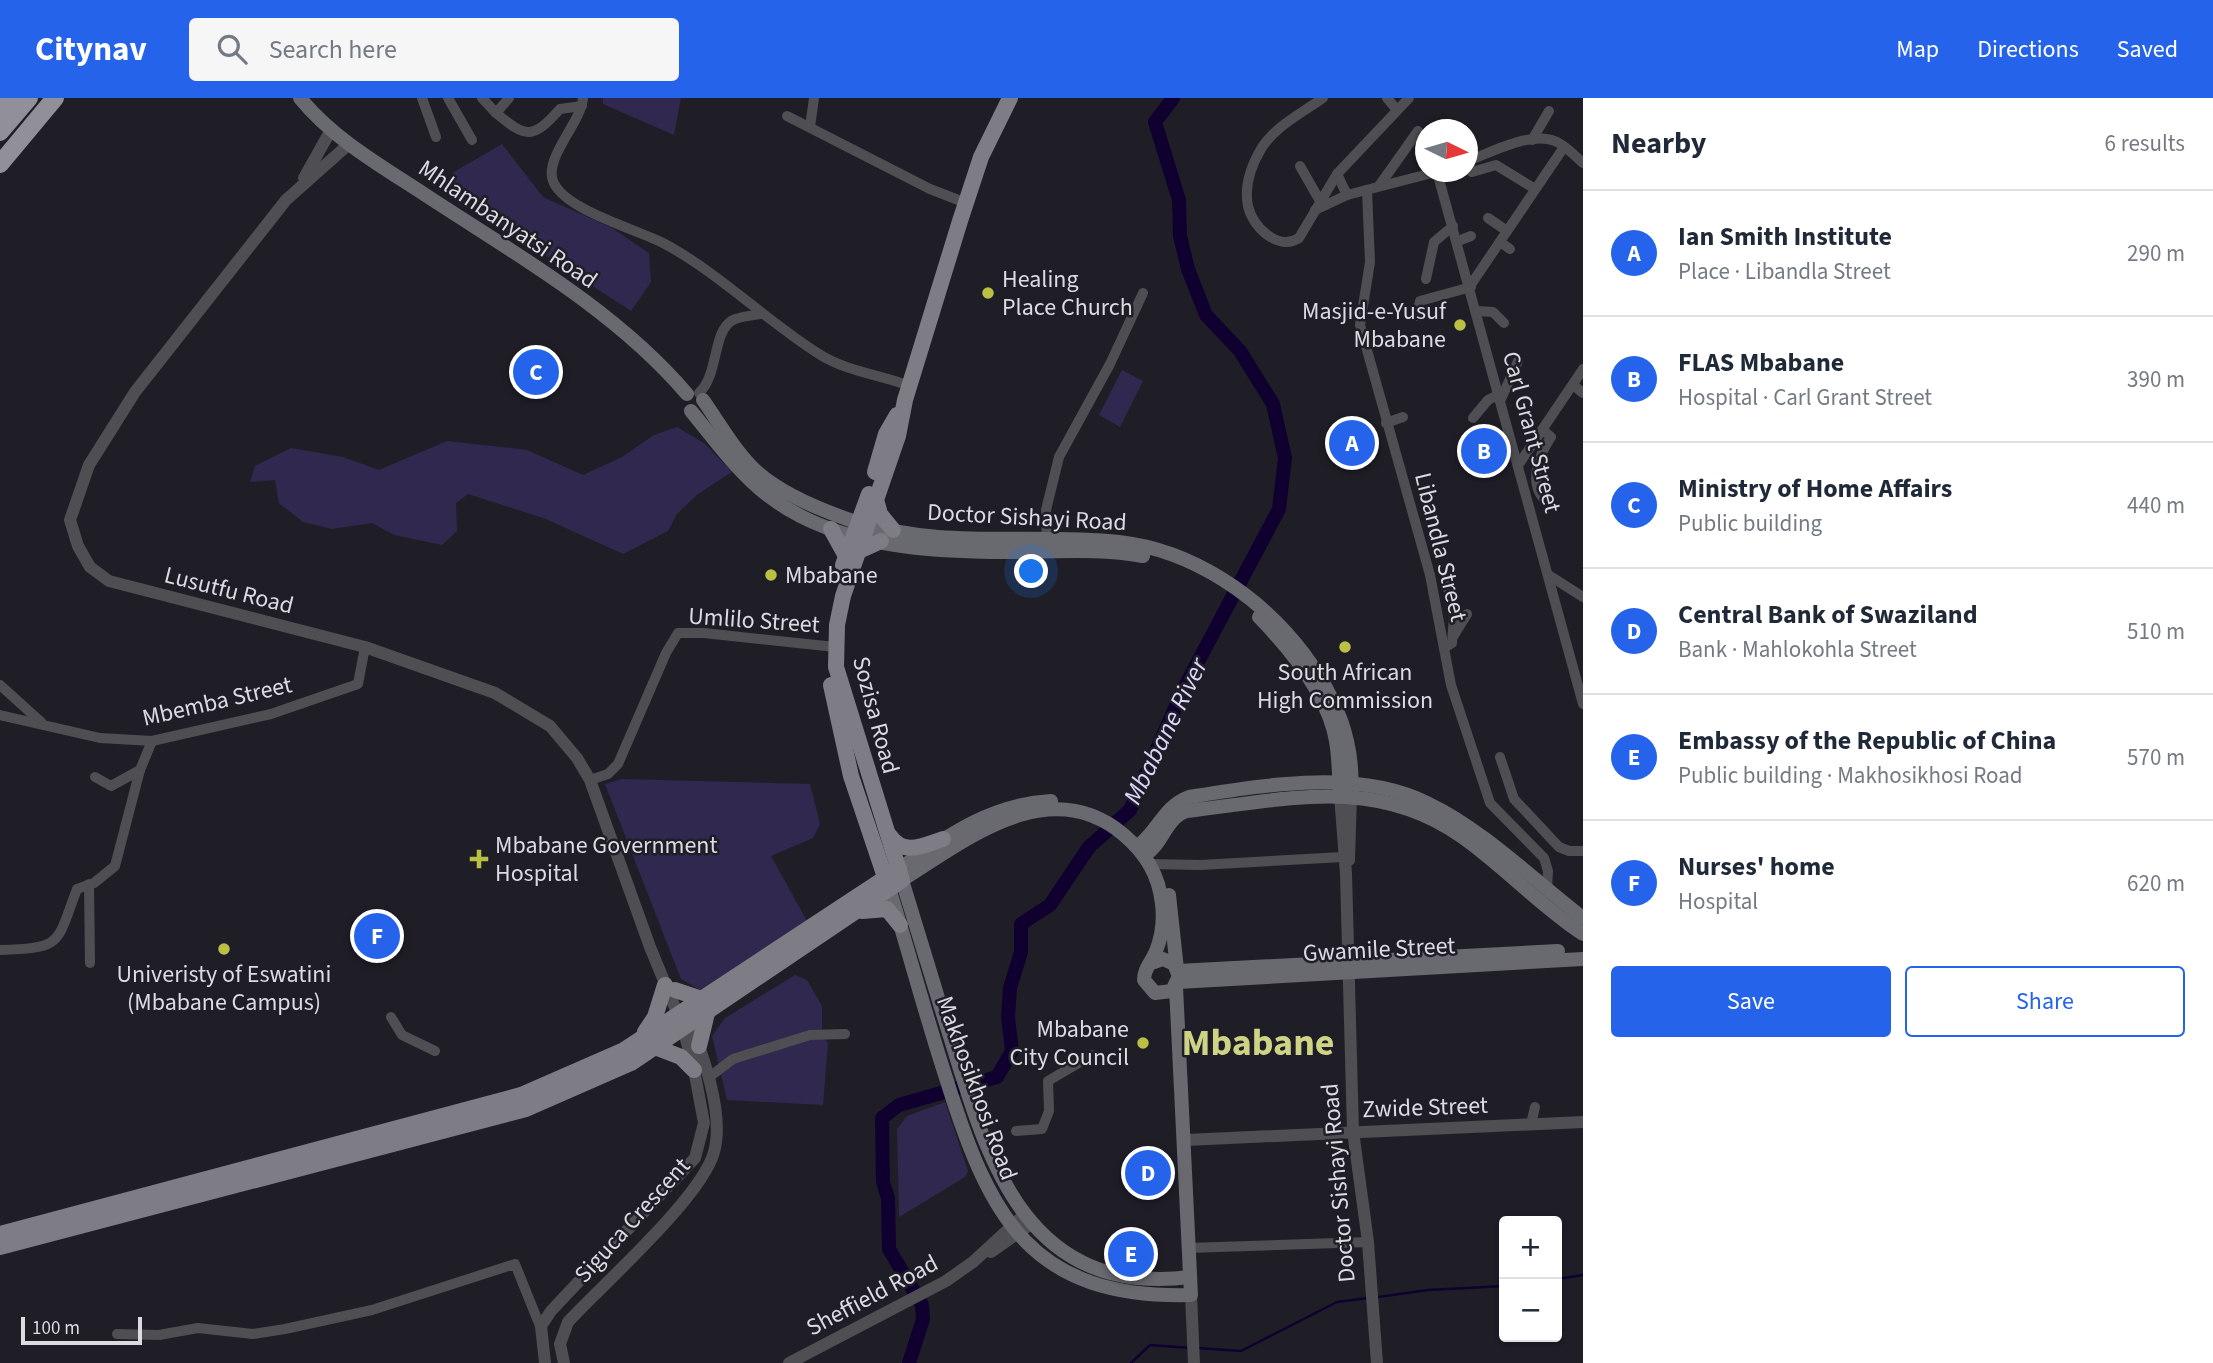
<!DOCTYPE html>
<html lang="en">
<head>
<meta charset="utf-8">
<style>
  :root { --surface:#fff; --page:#f6f6f7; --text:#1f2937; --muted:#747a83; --line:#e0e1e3; --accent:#2563eb }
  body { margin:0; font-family:"Source Sans 3",sans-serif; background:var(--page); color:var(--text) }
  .controls { position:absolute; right:21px; bottom:21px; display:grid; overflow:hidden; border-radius:7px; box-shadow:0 2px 5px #0004 }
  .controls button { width:63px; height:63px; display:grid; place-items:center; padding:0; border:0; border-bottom:2px solid var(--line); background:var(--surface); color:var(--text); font:35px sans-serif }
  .compass { position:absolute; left:1415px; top:21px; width:63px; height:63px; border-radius:50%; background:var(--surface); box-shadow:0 2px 5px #0004; rotate:95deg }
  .scale { position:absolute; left:21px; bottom:18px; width:121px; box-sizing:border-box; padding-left:7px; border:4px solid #dcdbe1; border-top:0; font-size:19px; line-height:24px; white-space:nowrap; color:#dcdbe1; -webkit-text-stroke:5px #1f1e27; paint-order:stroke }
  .you { position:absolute; left:1032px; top:474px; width:24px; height:24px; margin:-18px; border:5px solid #fff; border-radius:50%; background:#1a73e8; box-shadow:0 0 0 10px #1a73e833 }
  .badge { display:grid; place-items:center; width:46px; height:46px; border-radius:50%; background:var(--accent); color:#fff; font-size:23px; font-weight:700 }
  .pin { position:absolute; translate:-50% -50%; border:4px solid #fff; box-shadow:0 2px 7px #0006 }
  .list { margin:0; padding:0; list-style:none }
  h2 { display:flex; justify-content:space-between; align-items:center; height:91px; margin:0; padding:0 28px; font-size:30px }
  h2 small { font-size:23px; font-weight:400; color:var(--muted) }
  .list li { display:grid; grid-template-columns:46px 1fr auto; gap:21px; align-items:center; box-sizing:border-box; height:126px; padding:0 28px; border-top:2px solid var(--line) }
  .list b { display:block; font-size:26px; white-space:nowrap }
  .list p { margin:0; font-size:23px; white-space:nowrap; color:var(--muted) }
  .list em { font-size:23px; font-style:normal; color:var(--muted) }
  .actions { display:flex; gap:14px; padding:21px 28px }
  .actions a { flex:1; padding:16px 0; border:2px solid var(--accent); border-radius:7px; text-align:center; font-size:24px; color:var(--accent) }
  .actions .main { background:var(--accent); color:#fff }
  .icon { flex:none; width:38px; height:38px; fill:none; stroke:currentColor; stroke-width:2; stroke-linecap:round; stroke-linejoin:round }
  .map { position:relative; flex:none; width:1583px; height:1265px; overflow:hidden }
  header { display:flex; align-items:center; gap:42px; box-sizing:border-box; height:98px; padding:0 35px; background:var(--accent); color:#fff }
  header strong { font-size:33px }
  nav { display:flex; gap:38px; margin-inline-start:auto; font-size:24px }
  .search { width:490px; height:63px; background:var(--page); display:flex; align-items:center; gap:18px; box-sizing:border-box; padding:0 24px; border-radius:7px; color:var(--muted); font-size:26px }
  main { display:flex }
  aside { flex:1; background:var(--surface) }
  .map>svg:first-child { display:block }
  .green { fill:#30284f }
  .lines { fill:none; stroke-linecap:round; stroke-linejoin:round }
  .stream { stroke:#100030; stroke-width:2.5 }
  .river { stroke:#100030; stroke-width:14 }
  .minor { stroke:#4f4e53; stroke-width:10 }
  .tertiary { stroke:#4f4e53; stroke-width:12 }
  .secondary { stroke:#696970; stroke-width:14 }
  .primary { stroke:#7e7d86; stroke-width:16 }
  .motorway { stroke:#908f9a; stroke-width:18 }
  .poi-dot { fill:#bbc044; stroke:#1f1e27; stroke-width:2.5 }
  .labels { text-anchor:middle; stroke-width:5; stroke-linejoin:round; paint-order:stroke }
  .street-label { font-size:24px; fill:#dcdbe1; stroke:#1f1e27 }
  .poi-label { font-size:24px; fill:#dcdbe1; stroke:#1f1e27; text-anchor:start }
  .water-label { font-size:26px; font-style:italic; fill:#dcd7fb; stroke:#1f1e27 }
  .town-label { font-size:38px; font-weight:bold; fill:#ced385; stroke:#1f1e27 }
</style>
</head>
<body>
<header>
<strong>Citynav</strong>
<div class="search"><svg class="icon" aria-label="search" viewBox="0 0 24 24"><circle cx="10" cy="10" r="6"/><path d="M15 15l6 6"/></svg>Search here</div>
<nav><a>Map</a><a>Directions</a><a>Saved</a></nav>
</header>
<main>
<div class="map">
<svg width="1583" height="1265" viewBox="0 0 1583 1265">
  <rect width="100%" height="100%" fill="#1f1e27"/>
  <g class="green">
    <polygon points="603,0 681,0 674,37 603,6"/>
    <polygon points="502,46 543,99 612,130 649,155 651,184 631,213 455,99 452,75"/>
    <polygon points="1122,272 1143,283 1120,329 1099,317"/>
    <polygon points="677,329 704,345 732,374 698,396 677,416 668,433 623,456 546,421 468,396 456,405 457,433 442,447 394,437 372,425 332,431 303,424 279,405 275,382 250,384 255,368 291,350 343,359 379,372 447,343 527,352 583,377 622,359 654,337"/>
    <polygon points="622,681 810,686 820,726 813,740 771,758 807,823 700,892 681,881 605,686"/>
    <polygon points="795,877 807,882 822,908 822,936 828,945 823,1007 727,1002 712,938 725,920"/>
    <polygon points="945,1004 968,1073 965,1079 899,1119 897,1031 907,1018"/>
  </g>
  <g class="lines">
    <g class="stream">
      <polyline points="1557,1181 1583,1177"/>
      <polyline points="1378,1199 1428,1192 1504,1188"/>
      <polyline points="1197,1250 1241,1253 1337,1204 1368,1200"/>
      <polyline points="1131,1265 1150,1247 1191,1250"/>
    </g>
    <polyline class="river" points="909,1265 923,1221 922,1207 889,1151 888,1100 883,1084 882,1020 899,1007 997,979 1012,953 1008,919 1010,890 1021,854 1021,826 1050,807 1089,749 1130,712 1183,592 1279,411 1285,360 1273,306 1240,253 1206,217 1188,171 1180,138 1179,102 1155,24 1173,0"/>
    <g class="minor">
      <polyline points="422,0 436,39"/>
      <polyline points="448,0 472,42"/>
      <polyline points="482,0 496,15 509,0"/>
      <path d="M583,0c-2,25 -39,60 -30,83 11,29 83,48 110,62 52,27 105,79 156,111 26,17 62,21 91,32"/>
      <path d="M1323,0c-21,15 -49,29 -62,51 -10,17 -17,37 -13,57 4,20 30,46 51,32l38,-64 72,-76"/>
      <polyline points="1387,0 1397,12"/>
      <path d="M496,15c31,26 37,26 64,-4l22,-3"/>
      <polyline points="787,18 930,91 966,105"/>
      <polyline points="810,29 814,0"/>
      <polyline points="1532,42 1549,13"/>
      <path d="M1468,63c24,-9 64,-31 89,-19 10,5 18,14 26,21"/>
      <polyline points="1300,68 1320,103"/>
      <polyline points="1437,74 1583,606"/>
      <polyline points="1472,74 1496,67 1535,91"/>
      <polyline points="1337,76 1347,97"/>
      <polyline points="1379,88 1418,33"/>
      <polyline points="1367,92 1370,164 1360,227 1430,477 1451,587 1490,705 1544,760 1548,773 1547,792"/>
      <polyline points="1315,112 1347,97 1436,74"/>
      <polyline points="1488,120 1507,133"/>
      <polyline points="1458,143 1471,138"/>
      <polyline points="1500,144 1510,151"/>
      <polyline points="1426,181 1434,144 1453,128"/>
      <polyline points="1470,188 1564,49"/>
      <polyline points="1477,213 1493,214 1504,225"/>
      <polyline points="1417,218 1420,203 1471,189"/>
      <polyline points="1573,287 1583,295"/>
      <path d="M699,295c20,-18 13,-62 34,-73 8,-4 19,-4 27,-6"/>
      <polyline points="1501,301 1518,263"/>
      <polyline points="1473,320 1488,302 1500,296"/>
      <polyline points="1386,325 1403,319"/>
      <path d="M1543,332l8,7c-12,18 -25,48 -3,66"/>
      <polyline points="1519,366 1583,271"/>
      <polyline points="1047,446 1046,412 1059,359 1110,266 1143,195"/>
      <polyline points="1550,478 1583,499"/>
      <polyline points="1454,537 1467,516"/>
      <polyline points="1444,550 1452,545 1454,519 1447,485"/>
      <polyline points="0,587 41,624"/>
      <polyline points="0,617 100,640 152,643 271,616 358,586 365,549"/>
      <polyline points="1500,659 1514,701 1559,749 1569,753 1583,753"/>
      <polyline points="95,679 111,688 140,672"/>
      <polyline points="590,682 608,676 618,666 666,555 678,535 704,535 835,549"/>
      <polyline points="1151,766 1200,767 1343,759"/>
      <polyline points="89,786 90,865"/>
      <path d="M0,852c64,-2 56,-6 77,-61l17,-6 21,-17 25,-96 12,-29"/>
      <polyline points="391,919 402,937 435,953"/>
      <polyline points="708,980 733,961 810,937 845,936"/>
      <polyline points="1531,1026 1535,1009"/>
      <polyline points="1016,1033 1042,1031 1049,1013 1048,983 1092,957"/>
      <polyline points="1188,1150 1368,1144"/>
      <polyline points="117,1236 159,1237 198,1230 253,1236 285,1231 372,1212 515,1166 542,1233"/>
    </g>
    <g class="tertiary">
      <polyline points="349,46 286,102 135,294 89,367 70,422 78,448 90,469 109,483 365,549 495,595 550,628 577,660 590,682 650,849 681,924 693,966 704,1025 695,1060 551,1213 541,1228 545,1265"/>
      <polyline points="304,80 331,32"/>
      <polyline points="1340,697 1346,776 1353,1033 1368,1144 1377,1265"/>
      <polyline points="1349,762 1351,697"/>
      <polyline points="1186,1042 1583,1024"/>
      <polyline points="991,1154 1032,1125"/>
      <polyline points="1191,1197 1194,1265"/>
      <path d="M564,1265l-4,-19 8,-22c35,-38 134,-125 146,-170 11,-39 -12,-99 -26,-136"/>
      <polyline points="789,1265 946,1183 973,1164 1024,1117"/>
    </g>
    <g class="secondary">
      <path d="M300,0c35,43 85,70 130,100 89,58 187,114 257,196"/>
      <path d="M703,302c17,24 33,53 54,72 26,23 66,39 99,50 86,27 175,11 263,20 73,8 141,54 185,112 32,43 51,87 47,141"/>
      <path d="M691,313c24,29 48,63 79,86 66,50 160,55 240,55 44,0 90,-4 133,4"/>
      <path d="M1259,519c31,32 69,78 77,124 3,17 3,36 4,54"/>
      <path d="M1137,749c21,-16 27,-41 52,-50 75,-12 170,-29 240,7 53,25 107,78 154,114"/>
      <path d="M1145,757c18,-11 21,-38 42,-44 98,-11 187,-36 274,25 43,30 79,70 122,98"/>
      <path d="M899,771c48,-33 92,-65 152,-68"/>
      <path d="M889,790c20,64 37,129 58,193 43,137 84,218 244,214l-15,-308"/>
      <polyline points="1169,797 1177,871"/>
      <path d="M1149,866l14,-5 11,5 5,12 -7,15 -17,2 -11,-13c0,-12 8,-18 12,-29 6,-15 8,-31 6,-47 -3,-29 -16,-50 -38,-69 -74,-63 -157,4 -222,45 17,55 33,109 50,163 38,126 78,253 238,234"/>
      <polyline points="1178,873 1558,853"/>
      <polyline points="1178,884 1583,861"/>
    </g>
    <g class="primary">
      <polyline points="875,374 886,336 897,317"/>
      <polyline points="877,405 880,416 893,432"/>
      <polyline points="831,431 846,458"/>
      <polyline points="859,453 881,443"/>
      <polyline points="843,467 869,396"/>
      <polyline points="831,587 851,678 888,788"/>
      <path d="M890,738c14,20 32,10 53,3"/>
      <polyline points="862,813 887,811 900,827"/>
      <polyline points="675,892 702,901"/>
      <polyline points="645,934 655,919 665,887"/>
      <polyline points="699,948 707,915"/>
      <polyline points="655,949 681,959 694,972"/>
      <polyline points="0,1136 521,997 624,952 899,771"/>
      <polyline points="0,1149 526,1011 631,965 902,782 836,569 837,527 843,498 898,338 905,302 960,123 981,59 1010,0"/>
    </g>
    <g class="motorway">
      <polyline points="0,15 10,0"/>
      <polyline points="0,34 29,0"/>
      <polyline points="0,66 55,0"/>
    </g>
  </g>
  <g class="poi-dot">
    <circle cx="988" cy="195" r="7"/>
    <circle cx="1460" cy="227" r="7"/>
    <circle cx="771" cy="477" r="7"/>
    <circle cx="1345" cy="549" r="7"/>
    <path d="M475.5 750.5h7v7h7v7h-7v7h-7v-7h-7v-7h7z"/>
    <circle cx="224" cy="851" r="7"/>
    <circle cx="1143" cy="945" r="7"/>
  </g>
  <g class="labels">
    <g class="street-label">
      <text transform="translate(508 126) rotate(34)" y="8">Mhlambanyatsi Road</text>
      <text transform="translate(1532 334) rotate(75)" y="8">Carl Grant Street</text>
      <text transform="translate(1027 419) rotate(3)" y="8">Doctor Sishayi Road</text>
      <text transform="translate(1441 449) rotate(76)" y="8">Libandla Street</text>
      <text transform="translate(229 492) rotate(14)" y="8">Lusutfu Road</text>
      <text transform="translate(754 522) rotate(4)" y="8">Umlilo Street</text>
      <text transform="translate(217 603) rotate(-13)" y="8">Mbemba Street</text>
      <text transform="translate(876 617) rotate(75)" y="8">Sozisa Road</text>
      <text transform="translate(1379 851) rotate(-3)" y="8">Gwamile Street</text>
      <text transform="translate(977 990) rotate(70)" y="8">Makhosikhosi Road</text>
      <text transform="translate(1425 1009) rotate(-2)" y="8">Zwide Street</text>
      <text transform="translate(1338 1085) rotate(-95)" y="8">Doctor Sishayi Road</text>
      <text transform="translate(632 1122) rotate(-48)" y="8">Siguca Crescent</text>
      <text transform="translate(872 1197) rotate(-28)" y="8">Sheffield Road</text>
    </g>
    <g class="poi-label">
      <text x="1002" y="189">Healing<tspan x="1002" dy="28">Place Church</tspan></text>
      <text x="1446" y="221" text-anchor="end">Masjid-e-Yusuf<tspan x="1446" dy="28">Mbabane</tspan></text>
      <text x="785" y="485">Mbabane</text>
      <text x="1345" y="582" text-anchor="middle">South African<tspan x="1345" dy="28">High Commission</tspan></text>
      <text x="495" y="755">Mbabane Government<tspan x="495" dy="28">Hospital</tspan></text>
      <text x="224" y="884" text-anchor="middle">Univeristy of Eswatini<tspan x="224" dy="28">(Mbabane Campus)</tspan></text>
      <text x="1129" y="939" text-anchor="end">Mbabane<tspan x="1129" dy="28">City Council</tspan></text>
    </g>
    <g class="water-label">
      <text transform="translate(1165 633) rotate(-64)" y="9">Mbabane River</text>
    </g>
    <g class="town-label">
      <text x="1258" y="957">Mbabane</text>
    </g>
  </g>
</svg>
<div class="controls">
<button>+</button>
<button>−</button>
</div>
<svg class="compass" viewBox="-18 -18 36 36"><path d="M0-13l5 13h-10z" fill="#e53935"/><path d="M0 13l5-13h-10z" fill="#747a83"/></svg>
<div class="scale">100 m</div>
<div class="you"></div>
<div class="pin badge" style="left:1352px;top:345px">A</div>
<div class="pin badge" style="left:1484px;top:353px">B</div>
<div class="pin badge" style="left:536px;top:274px">C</div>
<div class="pin badge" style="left:1148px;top:1075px">D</div>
<div class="pin badge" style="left:1131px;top:1156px">E</div>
<div class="pin badge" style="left:377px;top:838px">F</div>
</div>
<aside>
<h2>Nearby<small>6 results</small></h2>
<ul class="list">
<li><span class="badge">A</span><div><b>Ian Smith Institute</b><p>Place · Libandla Street</p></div><em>290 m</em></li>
<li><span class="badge">B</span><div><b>FLAS Mbabane</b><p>Hospital · Carl Grant Street</p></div><em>390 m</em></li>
<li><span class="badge">C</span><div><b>Ministry of Home Affairs</b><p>Public building</p></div><em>440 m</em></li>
<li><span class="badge">D</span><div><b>Central Bank of Swaziland</b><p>Bank · Mahlokohla Street</p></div><em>510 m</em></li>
<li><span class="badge">E</span><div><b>Embassy of the Republic of China</b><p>Public building · Makhosikhosi Road</p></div><em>570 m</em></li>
<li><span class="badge">F</span><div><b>Nurses' home</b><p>Hospital</p></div><em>620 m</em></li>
</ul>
<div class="actions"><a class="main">Save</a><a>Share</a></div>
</aside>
</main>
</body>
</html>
